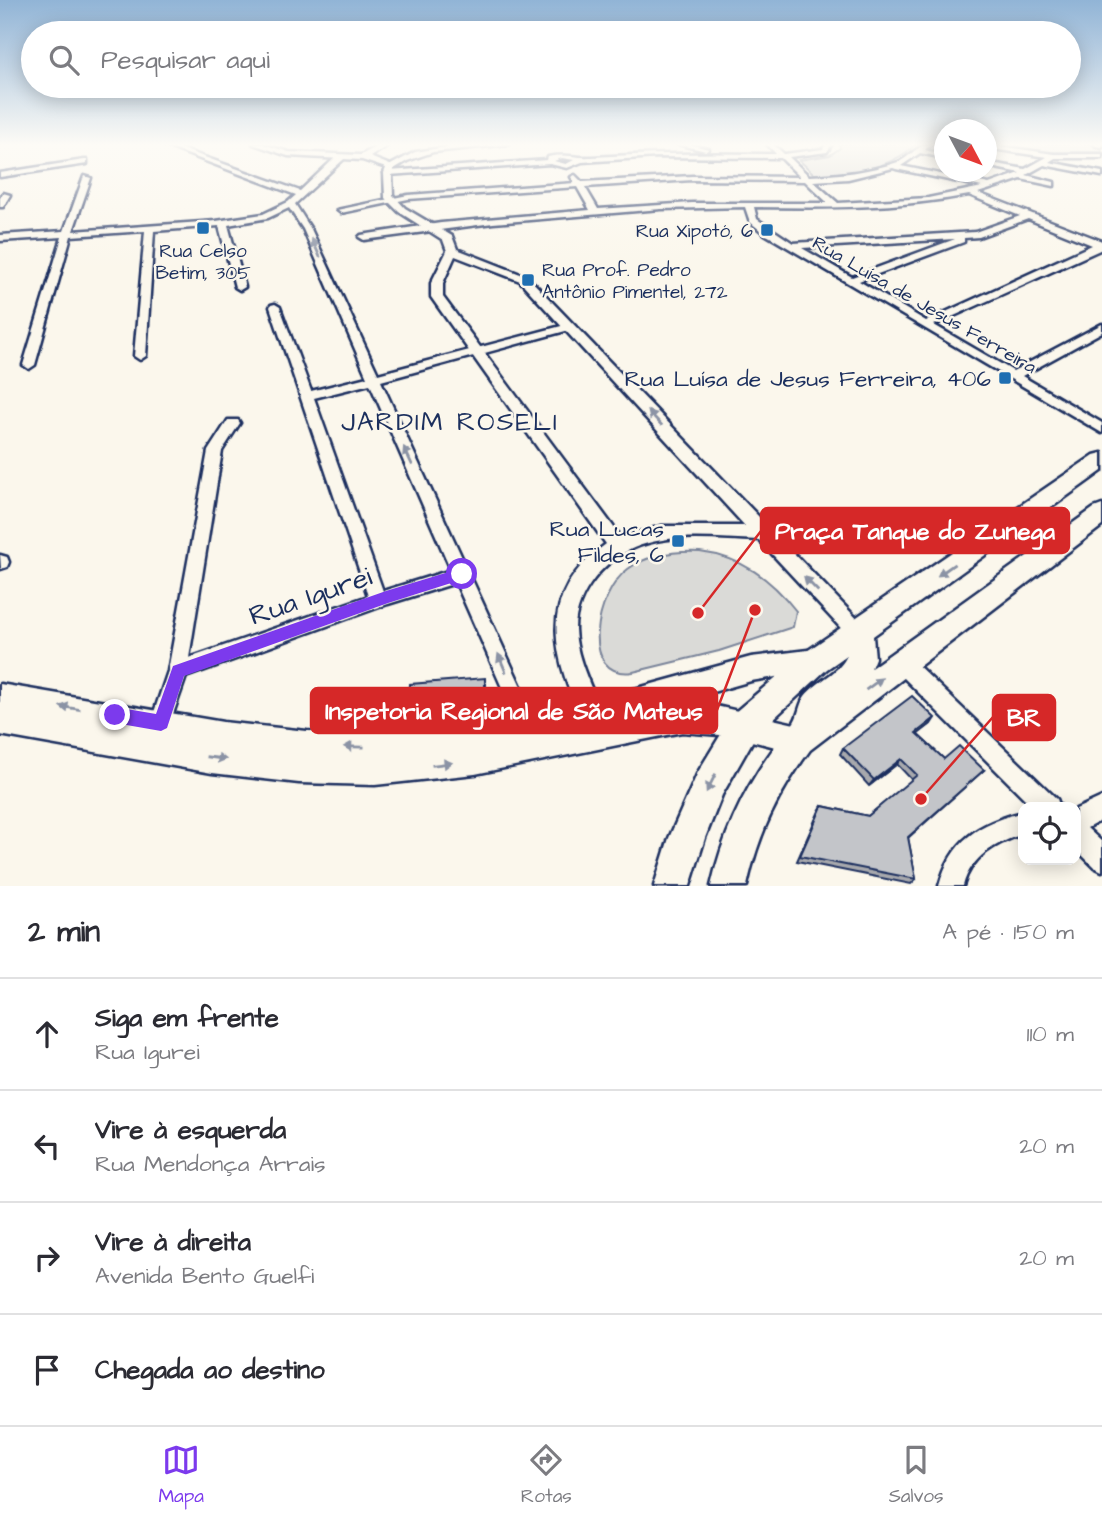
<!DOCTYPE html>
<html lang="pt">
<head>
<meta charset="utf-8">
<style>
  :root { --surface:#fff; --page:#f2f2f3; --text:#2b2b33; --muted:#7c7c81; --line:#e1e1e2; --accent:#7c3aed }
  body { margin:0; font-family:"Architects Daughter",sans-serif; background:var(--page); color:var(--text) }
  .controls { position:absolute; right:21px; bottom:21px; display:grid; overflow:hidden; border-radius:14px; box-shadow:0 4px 18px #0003 }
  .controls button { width:63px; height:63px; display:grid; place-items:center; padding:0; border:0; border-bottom:2px solid var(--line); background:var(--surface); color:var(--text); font:35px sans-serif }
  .compass { position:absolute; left:934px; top:119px; width:63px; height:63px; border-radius:50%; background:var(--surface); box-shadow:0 4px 18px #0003; rotate:131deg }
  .stop { position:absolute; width:21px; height:21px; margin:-16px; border:5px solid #7c3aed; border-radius:50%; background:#fff }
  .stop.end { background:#7c3aed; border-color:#fff; box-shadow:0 2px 7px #0008 }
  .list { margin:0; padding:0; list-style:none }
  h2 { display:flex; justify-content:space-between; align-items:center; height:91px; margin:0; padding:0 28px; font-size:30px }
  h2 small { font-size:23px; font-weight:400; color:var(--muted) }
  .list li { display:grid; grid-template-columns:46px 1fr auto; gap:21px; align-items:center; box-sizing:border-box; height:112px; padding:0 28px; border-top:2px solid var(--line) }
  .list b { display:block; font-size:26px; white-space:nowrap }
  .list p { margin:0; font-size:23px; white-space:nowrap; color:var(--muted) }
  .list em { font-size:23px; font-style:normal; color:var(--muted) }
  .icon { flex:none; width:38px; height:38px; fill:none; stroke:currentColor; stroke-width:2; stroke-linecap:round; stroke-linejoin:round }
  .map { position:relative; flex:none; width:1102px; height:886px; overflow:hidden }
  .search { position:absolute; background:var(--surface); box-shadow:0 4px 18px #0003; left:21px; right:21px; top:21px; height:77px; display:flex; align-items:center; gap:18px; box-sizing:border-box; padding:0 24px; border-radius:38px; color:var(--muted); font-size:26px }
  .sheet { height:539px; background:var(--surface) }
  nav { display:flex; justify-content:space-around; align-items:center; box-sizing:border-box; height:98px; border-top:2px solid var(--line); background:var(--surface); font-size:19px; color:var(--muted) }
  nav a { display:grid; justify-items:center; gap:4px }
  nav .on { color:var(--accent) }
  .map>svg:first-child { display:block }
  .green { fill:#dadad7; stroke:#7a849a; stroke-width:2 }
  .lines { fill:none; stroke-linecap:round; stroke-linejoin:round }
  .minor-casing { stroke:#1b2f5e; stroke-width:5 }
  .tertiary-casing { stroke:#1b2f5e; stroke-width:5 }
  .secondary-casing { stroke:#1b2f5e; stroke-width:5 }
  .primary-casing { stroke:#1b2f5e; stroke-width:5 }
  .minor { fill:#fbf7ec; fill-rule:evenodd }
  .tertiary { fill:#fbf7ec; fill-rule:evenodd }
  .secondary { fill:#fbf7ec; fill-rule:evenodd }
  .primary { fill:#fbf7ec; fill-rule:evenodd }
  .wall { fill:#a8a9ad; stroke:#1b2f5e; stroke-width:2 }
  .shaded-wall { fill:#888a8d; stroke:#1b2f5e; stroke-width:2 }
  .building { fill:#c3c5c9; stroke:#1b2f5e; stroke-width:2 }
  .oneway { fill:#8b93a5 }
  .route { fill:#7c3aed }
  .poi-dot { fill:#1f6fb2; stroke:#fbf7ec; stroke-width:2.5 }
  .labels { text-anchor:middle; stroke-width:5; stroke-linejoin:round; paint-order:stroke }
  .far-poi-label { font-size:19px; fill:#1b2f5e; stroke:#fbf7ec; text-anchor:end }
  .far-street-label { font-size:19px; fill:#1b2f5e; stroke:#fbf7ec }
  .poi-label { font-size:23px; fill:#1b2f5e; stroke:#fbf7ec; text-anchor:end }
  .quarter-label { font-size:26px; letter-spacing:2px; fill:#1b2f5e; stroke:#fbf7ec }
  .near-street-label { font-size:28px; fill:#1b2f5e; stroke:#fbf7ec }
  .leader { fill:none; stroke:#d62828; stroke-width:2.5 }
  .callout-dot { fill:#d62828; stroke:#fbf7ec; stroke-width:2.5 }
  .callout { fill:#d62828; stroke:#d62828; stroke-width:2.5 }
  .callout-label { font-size:24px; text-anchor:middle; font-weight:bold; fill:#fff }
</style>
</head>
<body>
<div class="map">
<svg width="1102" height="886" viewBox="0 0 1102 886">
  <rect width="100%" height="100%" fill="#fbf7ec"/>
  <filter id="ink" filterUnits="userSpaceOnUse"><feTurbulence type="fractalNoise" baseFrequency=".0143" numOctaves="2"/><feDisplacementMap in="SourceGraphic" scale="14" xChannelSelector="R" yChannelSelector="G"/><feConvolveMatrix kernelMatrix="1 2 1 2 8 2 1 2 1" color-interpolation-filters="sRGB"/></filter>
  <g filter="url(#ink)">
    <g class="green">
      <path d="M839,144h77c-26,26 -67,30 -102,30l-15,-14 31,-5 10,-7z"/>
      <polygon points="992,144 1088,144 1102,145 1102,152 1046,152"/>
      <path d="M700,552c42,5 71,27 96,59l-3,16 -74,24 -86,21c-54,8 -38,-79 -5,-103 21,-15 47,-18 72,-17z"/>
    </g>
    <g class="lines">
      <g class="minor-casing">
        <g id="minor">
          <path d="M160,144h8l132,47 38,-36h6v4l-49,45 16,25 67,145 191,-50 6,3 -2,2 -192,52 155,338 3,7 -3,7 -7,3 -7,-3 -66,-150 -68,21 -202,73 -20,57 -7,3 -7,-3 -3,-7 19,-56 40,-220 20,-31h10l2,3 -18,28 -33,207 179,-62 -98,-289 1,-2 4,-1 5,3 31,84 56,-14 -64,-148 -14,-21 -21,10 -40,7 17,62 -5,3 -5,-3 -16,-61 -65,5 -8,125 -6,4 -6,-4 11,-125 -74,5 -36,129 -6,4 -6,-4 39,-128 -62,4v-6l64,-4 20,-55 7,2 -18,53 143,-10 47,-7 25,-12 8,-7zM370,384l81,186 -68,21 -69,-193z"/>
          <polygon points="466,144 510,144 433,152 407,161 394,169 387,167 415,152"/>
          <polygon points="677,144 688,144 709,149 706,151"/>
          <path d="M767,144h6l11,10 39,-5 3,-5h6l-5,8 -38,5 20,19c30,-1 59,-4 89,-14 12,-4 19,-18 33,-18l-6,6 19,4v4l-24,-5 -19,13 88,18 31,-11 -34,-7v-4l39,7 22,-12 -61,-9v-4l68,10h48v4h-47l-6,4 53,10v4l-58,-11 -18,10 28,7v4l-33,-7 -43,14 124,48v8l-168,76 79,46 89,-47v8l-80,44 80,47v10l-337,-199 -15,-12 -5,-15 -84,2 -168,14 -129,17 -5,-3 2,-2 80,-12 149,-13 -13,-23 -169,12 -67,14 -4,-3 71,-15 167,-12 -4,-6 4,-2 7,7 110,-6 108,1 -19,-19 -125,-1 -74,5 -15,6 -17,-4 -162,11 -4,-2 4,-2 159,-11 1,-3c16,-4 27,1 43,0 62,-4 123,-4 185,-3zM562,158l12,2 -8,4 -12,-3zM893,168l3,1 86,18 -54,11 -90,5 -25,-22 35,-2zM692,180l113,1 23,22h-136l-94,6 -13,-22zM969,195l51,21 -45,16 -182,11 -36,-24 -3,-12c73,1 142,2 215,-12zM1028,219l64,26 -166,76 -67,-40 105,-39v-4l15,-1zM955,239l-103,38 -50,-29z"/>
          <polygon points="84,160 87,160 87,164 0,177 0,173"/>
          <polygon points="3,193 10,195 3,207 0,207 0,198"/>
          <polygon points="0,555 7,557 9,562 7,567 1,569"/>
          <polygon points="902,654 909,657 1057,799 1060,807 1033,807 895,669 892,663 895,657"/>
          <polygon points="1102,797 1102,820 1087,828 1102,842 1102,871 1094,867 1076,849 1076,809"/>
          <path d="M1023,812v22c-27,9 -52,22 -60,52h-24c12,-46 40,-63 84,-74z"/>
        </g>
      </g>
      <g class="tertiary-casing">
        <path id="tertiary" d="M253,144h10l26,8 72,3 20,-11h9l-20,13 25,10 -3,6 1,22 12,13 47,28 5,13 71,28 337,350 3,6 -3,6 -7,3 -7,-3 -92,-99c-60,-2 -124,-14 -165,39 -11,14 -19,32 -19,50 1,32 19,62 30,92l-4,8 -8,3 -8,-3c-30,-70 -53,-132 21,-185l-175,-247v-14l16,-32 -4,-11 -44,-28 -14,-14 -1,-25 2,-5 -24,-8 -74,-4zM455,256l65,25 225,245h-83l-41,11 -178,-240v-14z"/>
      </g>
      <g class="secondary-casing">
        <g id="secondary">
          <polygon points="1094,144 1102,144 1102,147 1096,146"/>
          <polygon points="816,649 825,653 829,661 825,669 751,681 664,706 716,706 799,725 809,729 813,739 809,749 799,753 732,736 682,732 475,774 375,785 299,783 212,773 0,735 0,684 223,722 307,731 379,732 496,719 605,697 751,657"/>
        </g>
      </g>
      <g class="primary-casing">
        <path id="primary" d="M1102,453v18l-229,165 2,22 -4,10 223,-160 8,-3v21l-292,224c-31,42 -52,84 -63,136h-36c14,-61 41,-114 81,-161 7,-8 7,-21 13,-29 12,-15 36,-24 42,-41l-20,14 -71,66 -34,60 -17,43 -15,48h-36l15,-48 29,-66 36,-59 73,-62 287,-196z"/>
      </g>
      <use href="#minor" class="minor"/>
      <use href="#tertiary" class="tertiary"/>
      <use href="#secondary" class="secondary"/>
      <use href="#primary" class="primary"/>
    </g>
    <g class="wall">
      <polygon points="486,684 486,712 410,719 408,713"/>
      <polygon points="931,724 917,734 944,759 984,770 908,838 916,879 911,884 797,861 819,811 822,806 868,816 912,780 897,764 869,786 840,754 843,748"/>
    </g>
    <g class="shaded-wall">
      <polygon points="935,718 931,724 912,739 916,733"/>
      <polygon points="901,759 897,764 869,786 874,780"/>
    </g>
    <g class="building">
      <polygon points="485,678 485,706 408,713 410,684"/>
      <polygon points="912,696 935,718 916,733 944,759 959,746 984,770 908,837 916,879 800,856 822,806 868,816 917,775 901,759 874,780 843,748"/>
    </g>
    <defs><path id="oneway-solid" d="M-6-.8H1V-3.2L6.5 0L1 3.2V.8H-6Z" transform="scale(1.75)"/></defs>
    <g class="oneway">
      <use href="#oneway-solid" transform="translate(316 248) rotate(-114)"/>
      <use href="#oneway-solid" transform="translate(655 418) rotate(-133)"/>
      <use href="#oneway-solid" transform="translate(408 456) rotate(-115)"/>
      <use href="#oneway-solid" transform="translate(946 570) rotate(145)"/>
      <use href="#oneway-solid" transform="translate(811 584) rotate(-134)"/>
      <use href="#oneway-solid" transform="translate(502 663) rotate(-113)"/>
      <use href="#oneway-solid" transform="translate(874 684) rotate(-36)"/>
      <use href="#oneway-solid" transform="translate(70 708) rotate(-171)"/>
      <use href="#oneway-solid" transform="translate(354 747) rotate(-179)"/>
      <use href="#oneway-solid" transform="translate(216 758) rotate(8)"/>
      <use href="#oneway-solid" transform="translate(442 764) rotate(-7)"/>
      <use href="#oneway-solid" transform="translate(711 783) rotate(117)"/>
    </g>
  </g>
  <linearGradient id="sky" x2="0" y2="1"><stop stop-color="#91b4d6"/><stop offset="0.54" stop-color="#fdfbf6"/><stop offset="1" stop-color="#fdfbf6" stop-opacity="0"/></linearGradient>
  <rect width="1102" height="268" fill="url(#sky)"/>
  <polygon class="route" points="462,568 467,570 467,578 388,603 184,676 167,728 161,731 115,723 109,721 107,715 109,710 115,707 156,714 173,666 386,591"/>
  <g class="poi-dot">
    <rect x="196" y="221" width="14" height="14" rx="3.5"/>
    <rect x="760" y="223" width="14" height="14" rx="3.5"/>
    <rect x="521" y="273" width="14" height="14" rx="3.5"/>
    <rect x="998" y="371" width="14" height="14" rx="3.5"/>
    <rect x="671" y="534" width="14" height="14" rx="3.5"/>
  </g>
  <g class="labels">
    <g class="far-poi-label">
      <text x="753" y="237">Rua Xipotó, 6</text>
      <text x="203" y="257" text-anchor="middle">Rua Celso<tspan x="203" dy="22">Betim, 305</tspan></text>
      <text x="542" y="276" text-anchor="start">Rua Prof. Pedro<tspan x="542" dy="22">Antônio Pimentel, 272</tspan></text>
    </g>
    <g class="far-street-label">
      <text transform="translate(925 304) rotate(30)" y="7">Rua Luísa de Jesus Ferreira</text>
    </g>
    <g class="poi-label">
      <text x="991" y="386">Rua Luísa de Jesus Ferreira, 406</text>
      <text x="664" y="536">Rua Lucas<tspan x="664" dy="26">Fildes, 6</tspan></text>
    </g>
    <g class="quarter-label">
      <text x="450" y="430">JARDIM ROSELI</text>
    </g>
    <g class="near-street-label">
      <text transform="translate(310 595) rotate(-19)" y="10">Rua Igurei</text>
    </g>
  </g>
  <path class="leader" d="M698 613L761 531M755 610L717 710M921 799L993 717"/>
  <g class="callout-dot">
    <circle cx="698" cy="613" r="7"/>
    <circle cx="755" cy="610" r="7"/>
    <circle cx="921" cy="799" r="7"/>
  </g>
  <g class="callout">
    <rect x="761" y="508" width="308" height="45" rx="7"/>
    <rect x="311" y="688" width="406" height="45" rx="7"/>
    <rect x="993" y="695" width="62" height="45" rx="7"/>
  </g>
  <g class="callout-label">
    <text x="915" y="539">Praça Tanque do Zunega</text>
    <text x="514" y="719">Inspetoria Regional de São Mateus</text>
    <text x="1024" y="726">BR</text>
  </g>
</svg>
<div class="controls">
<button><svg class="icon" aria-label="locate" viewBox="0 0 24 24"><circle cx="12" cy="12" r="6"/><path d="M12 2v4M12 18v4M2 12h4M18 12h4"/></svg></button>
</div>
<svg class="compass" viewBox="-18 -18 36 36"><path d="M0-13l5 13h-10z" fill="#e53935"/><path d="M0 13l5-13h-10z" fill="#7c7c81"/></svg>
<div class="stop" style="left:462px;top:574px"></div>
<div class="stop end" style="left:115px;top:715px"></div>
<div class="search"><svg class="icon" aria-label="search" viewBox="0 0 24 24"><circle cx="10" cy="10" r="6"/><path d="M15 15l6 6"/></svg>Pesquisar aqui</div>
</div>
<section class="sheet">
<h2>2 min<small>A pé · 150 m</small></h2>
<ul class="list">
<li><svg class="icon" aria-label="ahead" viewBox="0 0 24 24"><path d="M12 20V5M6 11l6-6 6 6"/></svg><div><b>Siga em frente</b><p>Rua Igurei</p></div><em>110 m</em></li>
<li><svg class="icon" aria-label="left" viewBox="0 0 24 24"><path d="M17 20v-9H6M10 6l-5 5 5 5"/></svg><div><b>Vire à esquerda</b><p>Rua Mendonça Arrais</p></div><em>20 m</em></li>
<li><svg class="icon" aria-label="right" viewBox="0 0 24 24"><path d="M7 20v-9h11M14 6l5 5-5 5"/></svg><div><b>Vire à direita</b><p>Avenida Bento Guelfi</p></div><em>20 m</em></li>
<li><svg class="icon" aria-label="arrive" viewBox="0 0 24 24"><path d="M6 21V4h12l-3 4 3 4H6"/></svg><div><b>Chegada ao destino</b></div></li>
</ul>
</section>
<nav>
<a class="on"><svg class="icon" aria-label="map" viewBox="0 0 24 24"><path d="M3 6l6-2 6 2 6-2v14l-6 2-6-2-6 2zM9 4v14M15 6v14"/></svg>Mapa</a>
<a><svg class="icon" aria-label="directions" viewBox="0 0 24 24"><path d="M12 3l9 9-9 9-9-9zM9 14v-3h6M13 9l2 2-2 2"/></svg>Rotas</a>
<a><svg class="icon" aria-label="saved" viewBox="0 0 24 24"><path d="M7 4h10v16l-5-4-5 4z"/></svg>Salvos</a>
</nav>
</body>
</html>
